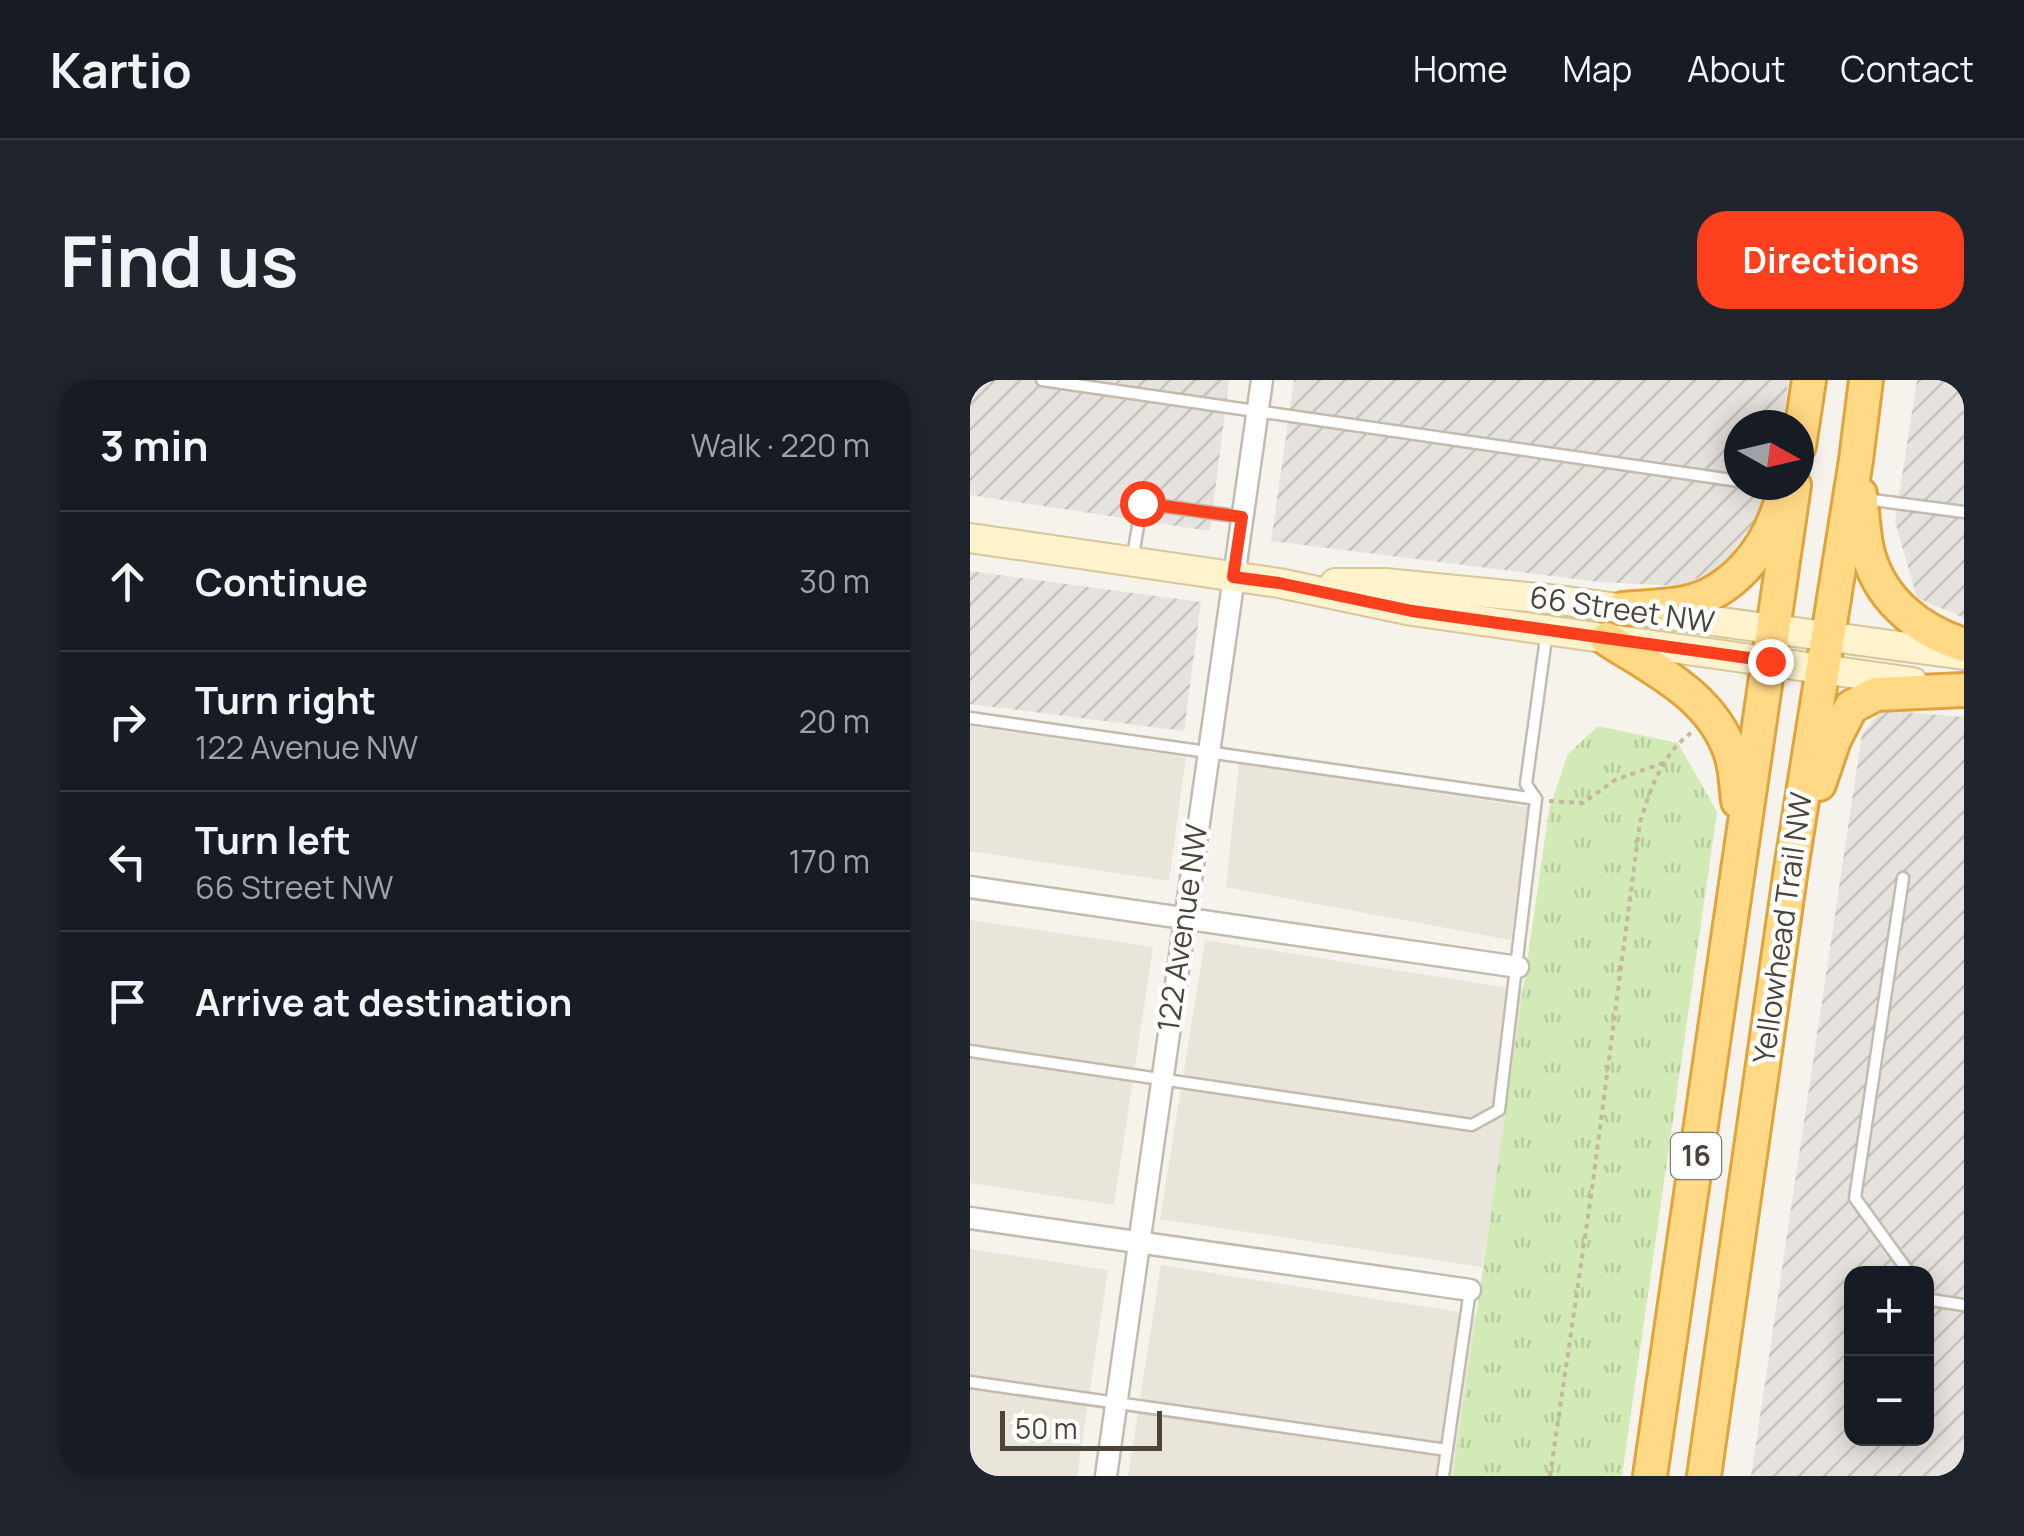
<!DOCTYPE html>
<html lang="en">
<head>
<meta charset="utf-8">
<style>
  :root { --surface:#171b24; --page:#20242c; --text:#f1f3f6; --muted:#9ea1a6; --line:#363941; --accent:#fc3f1d }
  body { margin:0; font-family:Manrope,sans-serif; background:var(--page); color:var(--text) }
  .controls { position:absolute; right:30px; bottom:30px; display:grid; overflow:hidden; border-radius:20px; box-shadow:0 5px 25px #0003 }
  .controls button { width:90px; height:90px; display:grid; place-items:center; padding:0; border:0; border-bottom:2px solid var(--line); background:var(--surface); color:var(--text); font:50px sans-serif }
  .compass { position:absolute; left:754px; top:30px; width:90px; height:90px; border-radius:50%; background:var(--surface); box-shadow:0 5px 25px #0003; rotate:98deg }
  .scale { position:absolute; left:30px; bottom:25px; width:162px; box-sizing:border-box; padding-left:10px; border:5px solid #4b4439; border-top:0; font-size:28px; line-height:35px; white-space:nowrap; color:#4b4439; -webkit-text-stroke:8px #fff; paint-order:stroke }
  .stop { position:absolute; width:30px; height:30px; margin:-22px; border:8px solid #fc3f1d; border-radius:50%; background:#fff }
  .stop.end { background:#fc3f1d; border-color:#fff; box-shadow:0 2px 10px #0008 }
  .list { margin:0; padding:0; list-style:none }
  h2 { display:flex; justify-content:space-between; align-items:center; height:130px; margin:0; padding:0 40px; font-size:42px }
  h2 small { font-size:32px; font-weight:400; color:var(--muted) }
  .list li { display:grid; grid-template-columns:65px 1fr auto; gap:30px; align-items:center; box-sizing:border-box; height:140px; padding:0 40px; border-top:2px solid var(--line) }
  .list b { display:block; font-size:38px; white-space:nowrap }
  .list p { margin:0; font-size:32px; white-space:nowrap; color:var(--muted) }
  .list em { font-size:32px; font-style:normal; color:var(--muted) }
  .icon { flex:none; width:55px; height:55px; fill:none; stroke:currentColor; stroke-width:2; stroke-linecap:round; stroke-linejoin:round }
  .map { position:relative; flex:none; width:994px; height:1096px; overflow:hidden; border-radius:30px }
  header { display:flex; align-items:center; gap:60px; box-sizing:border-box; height:140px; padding:0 50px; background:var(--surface); border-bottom:2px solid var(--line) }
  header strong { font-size:48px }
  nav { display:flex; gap:55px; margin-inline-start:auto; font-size:35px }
  .intro { display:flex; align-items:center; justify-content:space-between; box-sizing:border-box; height:240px; padding:0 60px }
  h1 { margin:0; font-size:70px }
  .button { padding:25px 45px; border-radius:30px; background:var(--accent); color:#fff; font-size:35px; font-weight:700 }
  main { display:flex; gap:60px; padding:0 60px }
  aside { flex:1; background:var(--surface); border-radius:30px; box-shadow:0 5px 25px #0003 }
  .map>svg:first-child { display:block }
  .residential { fill:#eae5da }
  .industrial { fill:url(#industrial-furrows); fill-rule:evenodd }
  .grass { fill:url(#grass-tufts) }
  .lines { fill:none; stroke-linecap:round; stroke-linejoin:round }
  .service-casing { stroke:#c2bbae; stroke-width:15 }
  .minor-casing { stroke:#c2bbae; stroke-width:25 }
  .secondary-casing { stroke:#d6c79b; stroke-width:32 }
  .trunk-casing { stroke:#e0a43c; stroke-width:38 }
  .path { stroke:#c4b79f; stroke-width:4; stroke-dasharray:5 5; stroke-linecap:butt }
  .service { stroke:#fff; stroke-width:10 }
  .minor { stroke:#fff; stroke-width:20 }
  .secondary { stroke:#fff3cd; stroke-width:28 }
  .trunk { stroke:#ffd985; stroke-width:32 }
  .route { stroke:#fc3f1d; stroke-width:12 }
  .labels { text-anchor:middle; stroke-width:9; stroke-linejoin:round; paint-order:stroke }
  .shield { fill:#fff; stroke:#817c74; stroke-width:2.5 }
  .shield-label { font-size:28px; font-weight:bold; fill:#4b4439 }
  .street-label { font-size:30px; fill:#4b4439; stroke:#fff }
</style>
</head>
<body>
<header>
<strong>Kartio</strong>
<nav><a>Home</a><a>Map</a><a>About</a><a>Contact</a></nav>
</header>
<div class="intro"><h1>Find us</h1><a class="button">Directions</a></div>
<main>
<aside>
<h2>3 min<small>Walk · 220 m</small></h2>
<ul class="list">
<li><svg class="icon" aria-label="ahead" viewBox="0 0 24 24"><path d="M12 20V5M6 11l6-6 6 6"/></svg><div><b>Continue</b></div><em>30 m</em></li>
<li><svg class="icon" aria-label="right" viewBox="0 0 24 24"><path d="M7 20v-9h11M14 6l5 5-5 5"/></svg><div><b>Turn right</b><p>122 Avenue NW</p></div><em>20 m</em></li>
<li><svg class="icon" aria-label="left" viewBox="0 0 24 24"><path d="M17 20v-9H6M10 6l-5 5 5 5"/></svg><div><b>Turn left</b><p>66 Street NW</p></div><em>170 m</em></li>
<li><svg class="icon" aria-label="arrive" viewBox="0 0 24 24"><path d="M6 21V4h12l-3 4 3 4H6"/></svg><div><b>Arrive at destination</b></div></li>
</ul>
</aside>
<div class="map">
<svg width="994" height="1096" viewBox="0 0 994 1096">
  <defs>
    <pattern id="industrial-furrows" width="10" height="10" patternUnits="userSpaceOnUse" patternTransform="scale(2.5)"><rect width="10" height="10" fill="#e6e2dd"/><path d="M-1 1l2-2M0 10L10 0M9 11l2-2" fill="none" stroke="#c7c3be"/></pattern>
    <pattern id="grass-tufts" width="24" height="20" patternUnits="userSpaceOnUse" patternTransform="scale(2.5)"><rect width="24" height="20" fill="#d2eab5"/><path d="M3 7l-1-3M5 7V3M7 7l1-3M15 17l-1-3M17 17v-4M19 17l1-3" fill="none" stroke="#b6ca9c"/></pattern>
  </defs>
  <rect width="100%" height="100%" fill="#f6f3ec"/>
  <g class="residential">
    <polygon points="0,346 216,377 199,501 0,471"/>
    <polygon points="269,383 559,427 541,560 256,507"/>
    <polygon points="0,540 183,567 144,825 0,803"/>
    <polygon points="235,560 558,611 512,887 190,839"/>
    <polygon points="0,869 138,890 107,1096 0,1096"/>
    <polygon points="191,885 508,935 487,1096 158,1096"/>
  </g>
  <g class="industrial">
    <polygon points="0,0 259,0 240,151 0,115"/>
    <polygon points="324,0 818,0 814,45 769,45 769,105 800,105 794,127 752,187 710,206 630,202 301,161"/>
    <polygon points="947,0 994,0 994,238 947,218 925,141"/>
    <polygon points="0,191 231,222 214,351 0,324"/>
    <path d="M912,330l82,7v759h-213l111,-742zM882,894h74v164h-74z"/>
  </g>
  <polygon class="grass" points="628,346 708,363 747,432 652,1096 483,1096 579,430 598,374"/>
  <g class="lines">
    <g class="service-casing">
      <g id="service">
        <polyline points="72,0 769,101"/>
        <polyline points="796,105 820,108"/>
        <polyline points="895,119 994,132"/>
        <polyline points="162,181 172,123 272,137"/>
        <polyline points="0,338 566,419"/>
        <polyline points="933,498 885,818 940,894"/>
        <polyline points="0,671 502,745 529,730 566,419 556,404 577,251"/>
        <polyline points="956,915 961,920 994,925"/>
        <polyline points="0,1002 477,1070"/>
        <polyline points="473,1096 500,910"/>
      </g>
    </g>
    <g class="minor-casing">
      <g id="minor">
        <polyline points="0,507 548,587"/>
        <polyline points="0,838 500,910"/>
        <polyline points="136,1096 292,0"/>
      </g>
    </g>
    <g class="secondary-casing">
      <g id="secondary">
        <polyline points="0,158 309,203 442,231 943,302"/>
        <polyline points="365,203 415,203 589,220 994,275"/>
      </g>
    </g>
    <g class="trunk-casing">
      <g id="trunk">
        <polyline points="829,66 839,0"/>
        <path d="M890,114c3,20 3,44 9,63 14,46 52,74 95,88"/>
        <path d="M653,229c20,-2 42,-2 62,-6 46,-10 80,-51 94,-95"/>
        <path d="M637,259c48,31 105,57 124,115 5,14 5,31 7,47"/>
        <polyline points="849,404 864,360 881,327 906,314 994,310"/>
        <polyline points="680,1096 824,105"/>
        <polyline points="734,1096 821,489 886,80 896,0"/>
      </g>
    </g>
    <g class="path">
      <polyline points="579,421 613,423 645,400 693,383"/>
      <path d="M580,1096l42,-287 48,-367c11,-34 22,-68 51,-89"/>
    </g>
    <use href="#service" class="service"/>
    <use href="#minor" class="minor"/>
    <use href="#secondary" class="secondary"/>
    <use href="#trunk" class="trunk"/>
  </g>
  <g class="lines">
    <polyline class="route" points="172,123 272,137 263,197 309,203 442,231 800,281"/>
  </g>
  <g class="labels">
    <rect class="shield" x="701" y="753" width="50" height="46" rx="8"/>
    <g class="shield-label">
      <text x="726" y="786">16</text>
    </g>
    <g class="street-label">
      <text transform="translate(652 230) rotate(8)" y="10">66 Street NW</text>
      <text transform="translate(213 548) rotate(-82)" y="10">122 Avenue NW</text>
      <text transform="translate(813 548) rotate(-82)" y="10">Yellowhead Trail NW</text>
    </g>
  </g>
</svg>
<div class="controls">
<button>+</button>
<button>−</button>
</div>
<svg class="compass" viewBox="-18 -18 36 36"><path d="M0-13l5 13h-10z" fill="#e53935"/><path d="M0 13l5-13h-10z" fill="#9ea1a6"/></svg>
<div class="scale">50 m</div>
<div class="stop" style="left:172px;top:123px"></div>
<div class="stop end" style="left:800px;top:281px"></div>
</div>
</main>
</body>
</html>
